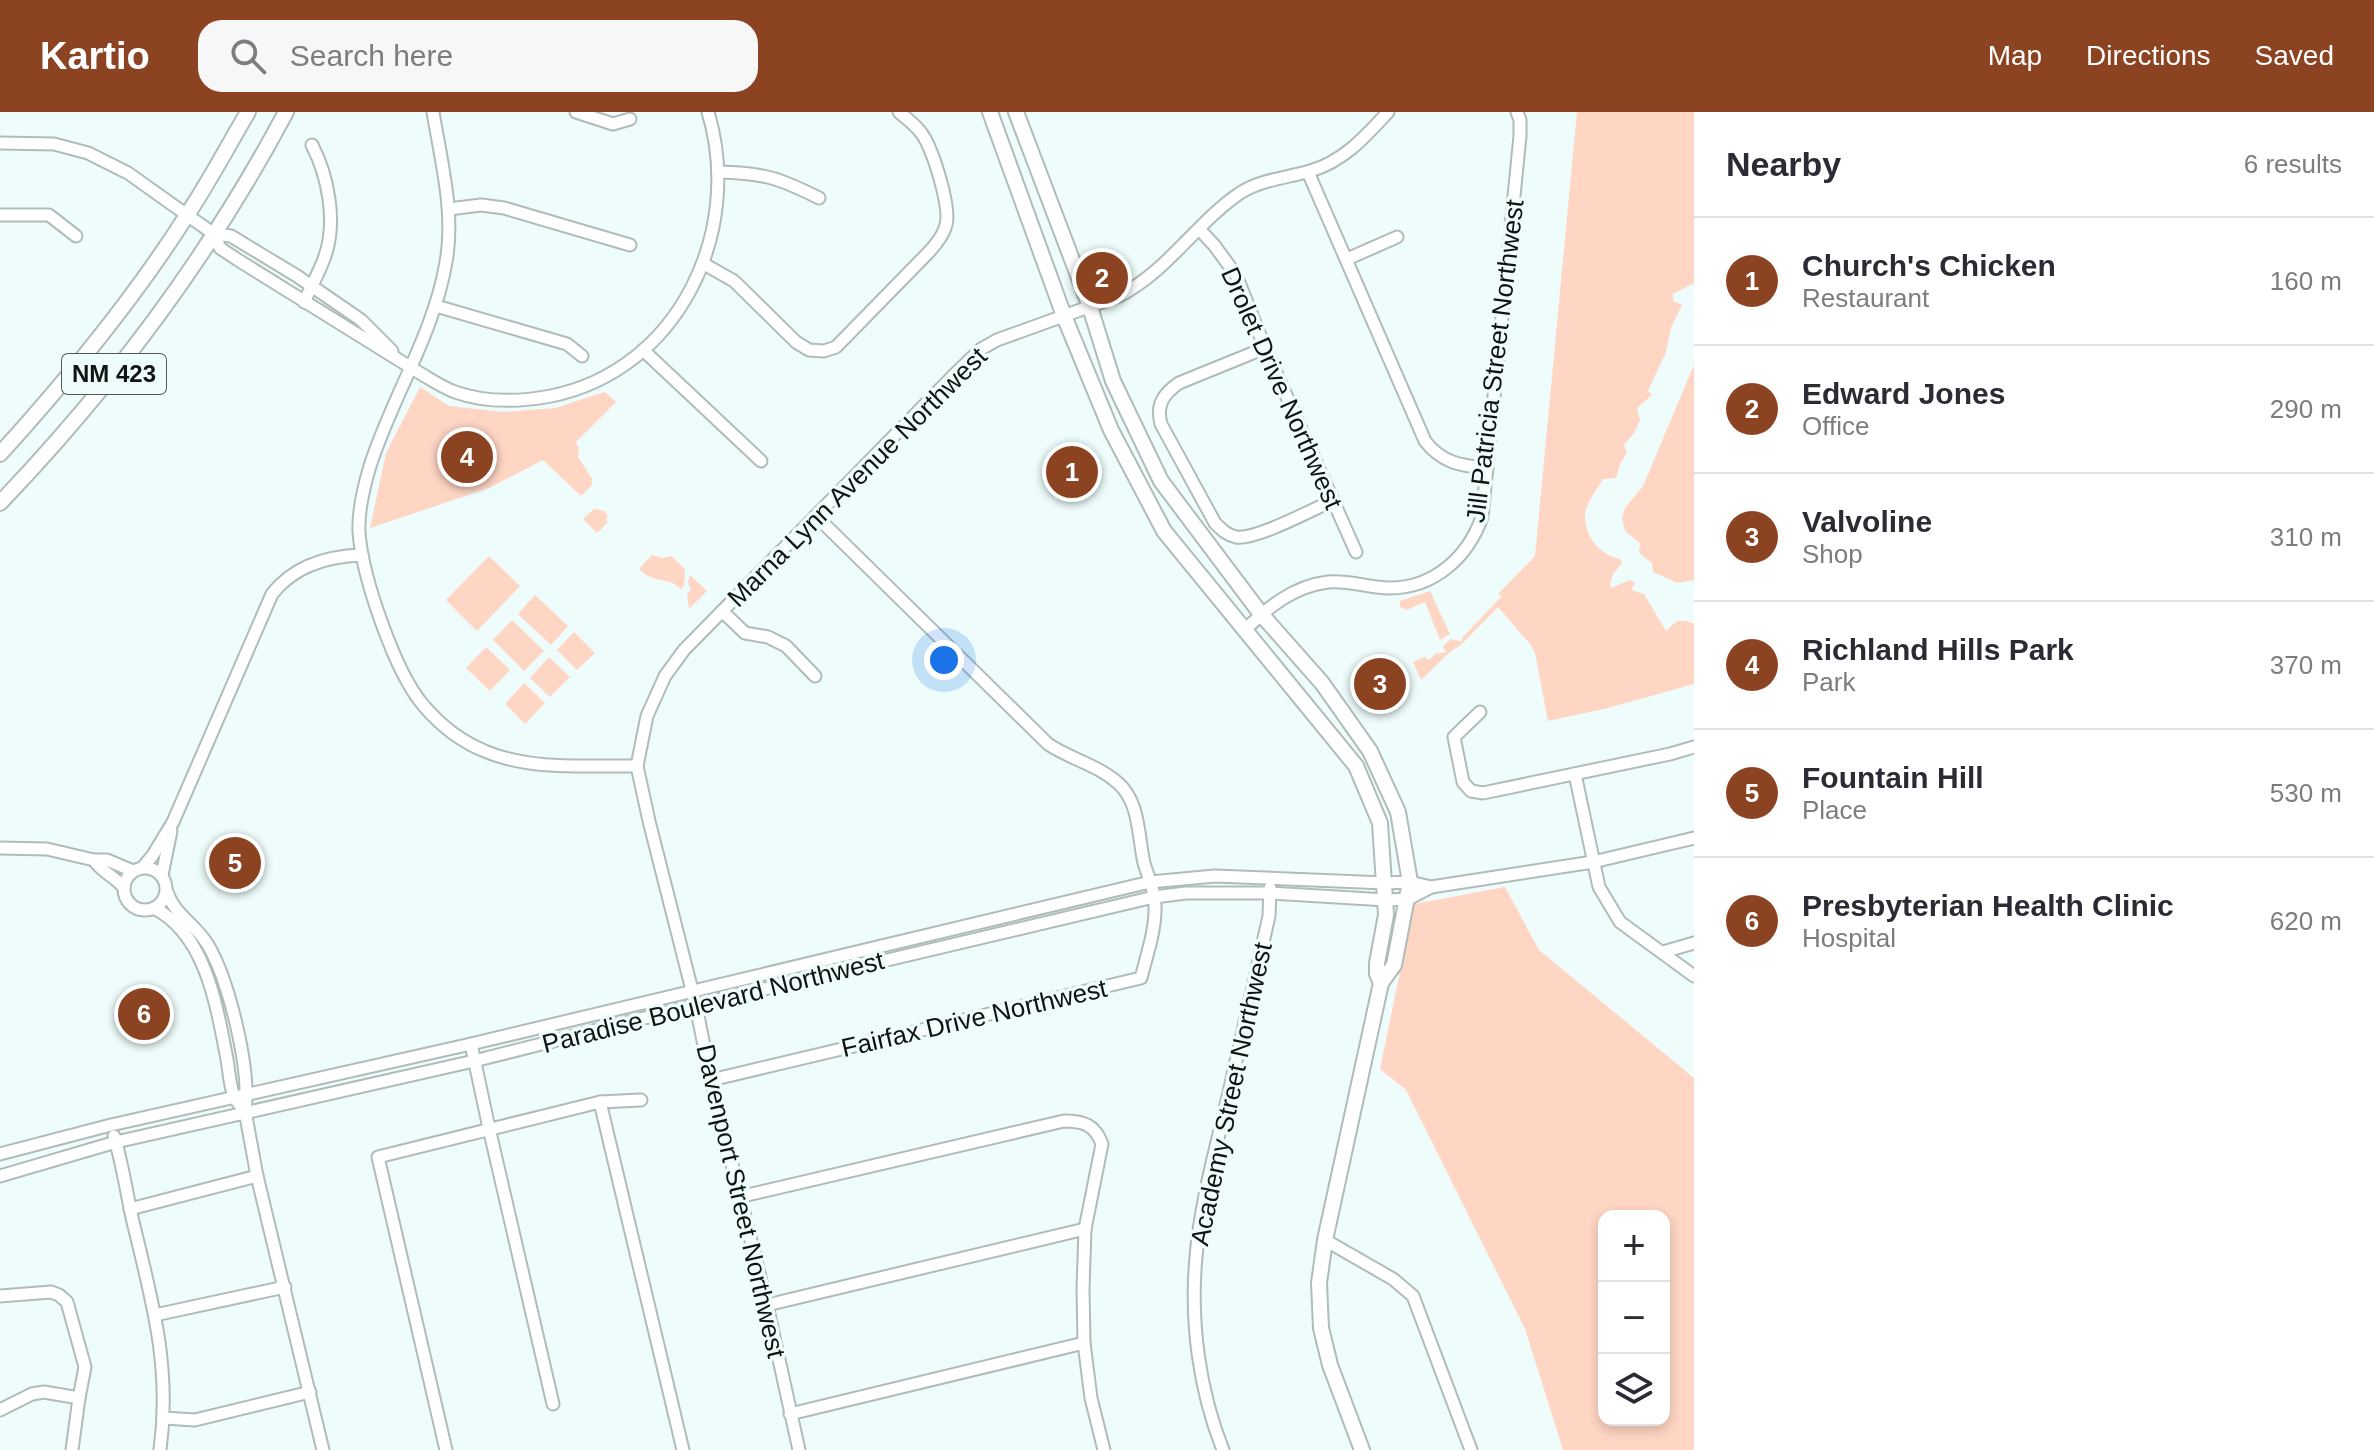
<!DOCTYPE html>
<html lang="en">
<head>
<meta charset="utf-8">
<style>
  :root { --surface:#fff; --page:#f7f7f7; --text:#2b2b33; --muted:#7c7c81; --line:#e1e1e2; --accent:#8b4322 }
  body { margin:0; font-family:Arial,sans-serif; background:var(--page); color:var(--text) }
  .controls { position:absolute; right:24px; bottom:24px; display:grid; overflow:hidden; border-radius:16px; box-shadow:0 4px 12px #0003 }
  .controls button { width:72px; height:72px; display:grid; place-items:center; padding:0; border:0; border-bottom:2px solid var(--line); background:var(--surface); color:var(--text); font:40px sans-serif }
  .you { position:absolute; left:944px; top:548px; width:28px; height:28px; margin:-20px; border:6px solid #fff; border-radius:50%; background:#1a73e8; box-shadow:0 0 0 12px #1a73e833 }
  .badge { display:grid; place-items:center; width:52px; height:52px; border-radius:50%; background:var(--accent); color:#fff; font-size:26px; font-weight:700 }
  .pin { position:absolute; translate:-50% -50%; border:4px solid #fff; box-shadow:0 2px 8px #0006 }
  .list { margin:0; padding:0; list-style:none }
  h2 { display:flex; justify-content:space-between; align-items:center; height:104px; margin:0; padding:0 32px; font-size:34px }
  h2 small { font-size:26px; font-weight:400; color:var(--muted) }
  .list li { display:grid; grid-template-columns:52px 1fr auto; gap:24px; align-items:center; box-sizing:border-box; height:128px; padding:0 32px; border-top:2px solid var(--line) }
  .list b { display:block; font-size:30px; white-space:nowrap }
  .list p { margin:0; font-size:26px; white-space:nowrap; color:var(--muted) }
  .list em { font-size:26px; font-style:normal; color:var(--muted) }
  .icon { flex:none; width:44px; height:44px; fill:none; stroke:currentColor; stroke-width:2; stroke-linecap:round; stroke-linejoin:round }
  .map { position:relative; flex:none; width:1694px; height:1338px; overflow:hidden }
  header { display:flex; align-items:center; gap:48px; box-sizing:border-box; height:112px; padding:0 40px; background:var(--accent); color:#fff }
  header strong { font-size:38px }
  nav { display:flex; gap:44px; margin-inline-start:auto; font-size:28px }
  .search { width:560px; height:72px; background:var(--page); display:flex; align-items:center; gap:20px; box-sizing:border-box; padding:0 28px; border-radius:24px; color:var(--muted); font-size:30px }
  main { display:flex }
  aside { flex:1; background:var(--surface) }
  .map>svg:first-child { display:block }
  .green { fill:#ffd5c4; fill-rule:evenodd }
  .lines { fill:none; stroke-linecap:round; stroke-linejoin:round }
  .minor-casing { stroke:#afbcba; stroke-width:15 }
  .major-casing { stroke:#afbcba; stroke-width:18 }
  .minor { stroke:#fff; stroke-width:11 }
  .major { stroke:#fff; stroke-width:14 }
  .labels { text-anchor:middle; stroke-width:7; stroke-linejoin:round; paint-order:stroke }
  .shield { fill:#eefdfb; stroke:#525a59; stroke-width:2 }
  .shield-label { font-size:24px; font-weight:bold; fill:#0f1413 }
  .street-label { font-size:26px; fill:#0f1413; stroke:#eefdfb }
</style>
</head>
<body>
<header>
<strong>Kartio</strong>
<div class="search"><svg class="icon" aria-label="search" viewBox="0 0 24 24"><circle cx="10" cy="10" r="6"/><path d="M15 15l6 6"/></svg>Search here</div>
<nav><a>Map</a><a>Directions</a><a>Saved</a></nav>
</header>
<main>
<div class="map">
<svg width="1694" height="1338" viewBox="0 0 1694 1338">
  <rect width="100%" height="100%" fill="#eefdfb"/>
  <g class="green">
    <path d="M1577,0h117v171l-21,11v7l9,4 -11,23 -5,24 -18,39 4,4 -15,13 3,12 -6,13 -10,12 3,8 -7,11 -4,14 -13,1c-6,11 -18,25 -18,37 0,21 15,39 35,43l2,4 -9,11 -3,10 1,4 19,-8 5,3 -4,7 13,4 22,37 11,-10h10l7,3v60l-90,25 -56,12 -13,-68 -5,-9 -32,-37 -36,37 -13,9 -28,27 -8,-18 12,-5 4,3 6,-6 11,-2 -3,-6 8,-7 11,3v-4l40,-42 -4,-2 37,-38z"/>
    <polygon points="1694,253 1694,468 1677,471 1653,460 1652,451 1639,441 1640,431 1625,419 1622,406 1625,396 1643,374"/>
    <polygon points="420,275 449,294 504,300 555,296 605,280 616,290 575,331 579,335 578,345 593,368 591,370 593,372 581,384 543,348 489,376 370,416 386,341"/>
    <polygon points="594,397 605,399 608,405 606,407 608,410 597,421 583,407"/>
    <path d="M652,443l11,3 8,-2 14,13 -1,17 -3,3c-16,-14 -25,-4 -42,-20z"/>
    <polygon points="489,444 520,474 477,519 446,488"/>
    <polygon points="690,463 707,479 689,497 687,482 691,478 688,470"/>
    <polygon points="1430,479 1450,522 1440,528 1425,490 1407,498 1400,495 1400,489"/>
    <polygon points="535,483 568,514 551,533 518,502"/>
    <polygon points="512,508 544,539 524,559 493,528"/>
    <polygon points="574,520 595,541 577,558 557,538"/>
    <polygon points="486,535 510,558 490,579 466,556"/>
    <polygon points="549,545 570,565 550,585 530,566"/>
    <polygon points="524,571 545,591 525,612 505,592"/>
    <path d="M1505,775l34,63 155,128v372h-131l-38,-121 -119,-239 -26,-21 34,-165zM1664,1104v204h-60v-204z"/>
  </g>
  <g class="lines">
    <g class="minor-casing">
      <g id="minor">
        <path d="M433,0c8,49 22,101 13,150 -12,72 -54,135 -76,204 -6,20 -12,45 -11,66 3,44 36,141 65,174 17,20 40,37 63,46 47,19 101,13 150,14"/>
        <polyline points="576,0 613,12 630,7"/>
        <path d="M0,31l54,1 34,9 40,20 59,42 27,19 6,14 18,12 185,115c10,6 21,13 32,17 31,11 64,10 96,4 128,-26 193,-165 157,-284"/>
        <path d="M719,60c45,1 60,6 100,26"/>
        <path d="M1308,60l117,269c17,22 36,25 62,27"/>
        <polyline points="449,97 481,93 504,96 630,133"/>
        <polyline points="0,103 49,103 76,124"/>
        <polyline points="1199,117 1214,133 1236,163 1265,236 1356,440"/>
        <polyline points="214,122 231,124 297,164 361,208 392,239"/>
        <polyline points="1347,147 1397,125"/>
        <path d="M704,152l30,17 62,61 13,8 15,1 12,-4 89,-91c9,-9 18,-19 21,-31 5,-18 -13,-75 -24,-91 -6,-9 -15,-15 -23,-22"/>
        <path d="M304,190c7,-15 16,-31 21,-46 12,-35 3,-80 -13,-111"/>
        <polyline points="436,194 567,232 582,244"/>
        <path d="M1265,236l-86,35c-16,11 -23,22 -18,41l54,99c7,7 12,12 21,14 20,3 75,-27 96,-36"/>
        <polyline points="643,238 761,349"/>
        <polyline points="722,499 745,521 768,525 786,534 815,564"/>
        <path d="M1244,519c24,-24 50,-45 84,-49 22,-2 41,6 62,6 44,0 78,-31 92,-71l38,-381v-16l-3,-8"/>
        <polyline points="1480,600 1454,625 1463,670 1471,679 1483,681 1670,642 1694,635"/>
        <polyline points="1575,662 1599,775 1620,810 1694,864"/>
        <polyline points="0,736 47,737 94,748"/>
        <path d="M143,755l10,-12 20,-33 99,-228c22,-28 56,-38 90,-39"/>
        <circle cx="145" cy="777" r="21"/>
        <polyline points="162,763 171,719"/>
        <path d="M124,776c-9,-12 -23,-16 -30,-28h13l26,11"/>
        <path d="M154,796c51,26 62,95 72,146 3,13 3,31 8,42 2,6 8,11 11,15 6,-41 -16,-130 -37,-166 -12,-20 -34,-31 -41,-53"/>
        <polyline points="1663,840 1694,831"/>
        <polyline points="471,932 489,1016 553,1292"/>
        <path d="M711,968l430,-102c6,-24 15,-49 14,-73 0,-15 -7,-28 -11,-42 -6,-26 -4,-61 -26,-80 -20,-18 -48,-24 -70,-39l-232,-228"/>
        <polyline points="600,990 683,1338"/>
        <polyline points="245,999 257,1064 323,1338"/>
        <path d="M114,1024c9,29 13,61 20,90 19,78 37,143 26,224"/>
        <polyline points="0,1042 111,1013 471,932 1150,770 1215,764 1385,771 1410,770 1431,775"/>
        <polyline points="0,1064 116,1030 474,949 680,897 1154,785 1186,781 1270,781 1386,788 1408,787 1431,775 1593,750 1694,726"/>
        <path d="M739,1085l325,-76c20,0 31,4 38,23l-17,85 -2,60 1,54 7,55 13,52"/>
        <polyline points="130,1097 257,1064"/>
        <polyline points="1325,1128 1393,1167 1413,1184 1471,1338"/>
        <polyline points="0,1184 51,1180 59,1183 67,1190 85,1255 79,1286 44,1280 32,1282 0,1298"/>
        <polyline points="767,1193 1085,1117"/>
        <polyline points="155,1203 285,1175"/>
        <polyline points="790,1302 1084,1231"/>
        <polyline points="164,1306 195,1308 310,1280"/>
        <polyline points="72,1338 79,1286"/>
        <polyline points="446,1338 378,1045 600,990 641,988"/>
        <path d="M799,1338l-32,-145 -56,-225 -15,-74 -47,-185 -12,-55 10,-50 18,-40 19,-26 268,-273 29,-28 16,-9 122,-44c49,-25 77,-73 121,-103 22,-14 47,-15 70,-22 33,-9 56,-35 78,-59"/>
        <path d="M1223,1338c-24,-60 -33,-129 -27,-193 4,-52 19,-105 31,-156 14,-62 28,-123 42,-185l1,-28"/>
      </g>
    </g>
    <g class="major-casing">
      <g id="major">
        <polyline points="990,0 1064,204 1111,318 1164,419 1356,654 1380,711 1386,803 1377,851 1377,862 1381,871"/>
        <polyline points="1016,0 1090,195 1113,269 1161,369 1261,502 1322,571 1370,639 1398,700 1410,770 1394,853 1381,871 1325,1128 1319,1171 1321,1216 1330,1253 1362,1338"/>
        <path d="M0,342c69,-76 134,-155 189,-242 21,-32 39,-66 59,-100"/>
        <path d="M0,391c112,-117 210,-248 286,-391"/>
      </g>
    </g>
    <use href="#minor" class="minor"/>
    <use href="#major" class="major"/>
  </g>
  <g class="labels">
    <rect class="shield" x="62" y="242" width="104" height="40" rx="6"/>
    <g class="shield-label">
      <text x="114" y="270">NM 423</text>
    </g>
    <g class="street-label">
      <text transform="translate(1495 249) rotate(-83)" y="9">Jill Patricia Street Northwest</text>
      <text transform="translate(1282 276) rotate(66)" y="9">Drolet Drive Northwest</text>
      <text transform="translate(857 365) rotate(-45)" y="9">Marna Lynn Avenue Northwest</text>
      <text transform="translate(713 890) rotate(-14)" y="9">Paradise Boulevard Northwest</text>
      <text transform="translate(974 906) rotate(-13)" y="9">Fairfax Drive Northwest</text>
      <text transform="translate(1231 982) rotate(-78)" y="9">Academy Street Northwest</text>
      <text transform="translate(741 1089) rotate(77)" y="9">Davenport Street Northwest</text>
    </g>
  </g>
</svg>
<div class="controls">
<button>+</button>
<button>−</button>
<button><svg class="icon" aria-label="layers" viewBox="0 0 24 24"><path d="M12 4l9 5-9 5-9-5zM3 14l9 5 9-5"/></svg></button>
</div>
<div class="you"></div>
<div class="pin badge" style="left:1072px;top:360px">1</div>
<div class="pin badge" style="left:1102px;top:166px">2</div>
<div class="pin badge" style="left:1380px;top:572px">3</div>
<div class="pin badge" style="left:467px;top:345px">4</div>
<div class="pin badge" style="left:235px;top:751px">5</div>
<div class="pin badge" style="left:144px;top:902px">6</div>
</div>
<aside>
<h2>Nearby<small>6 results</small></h2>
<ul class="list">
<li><span class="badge">1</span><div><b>Church's Chicken</b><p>Restaurant</p></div><em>160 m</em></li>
<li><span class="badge">2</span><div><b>Edward Jones</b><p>Office</p></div><em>290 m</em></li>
<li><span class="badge">3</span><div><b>Valvoline</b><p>Shop</p></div><em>310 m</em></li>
<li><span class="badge">4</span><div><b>Richland Hills Park</b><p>Park</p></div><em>370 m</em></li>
<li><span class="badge">5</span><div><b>Fountain Hill</b><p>Place</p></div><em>530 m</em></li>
<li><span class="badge">6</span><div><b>Presbyterian Health Clinic</b><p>Hospital</p></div><em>620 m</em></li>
</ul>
</aside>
</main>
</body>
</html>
